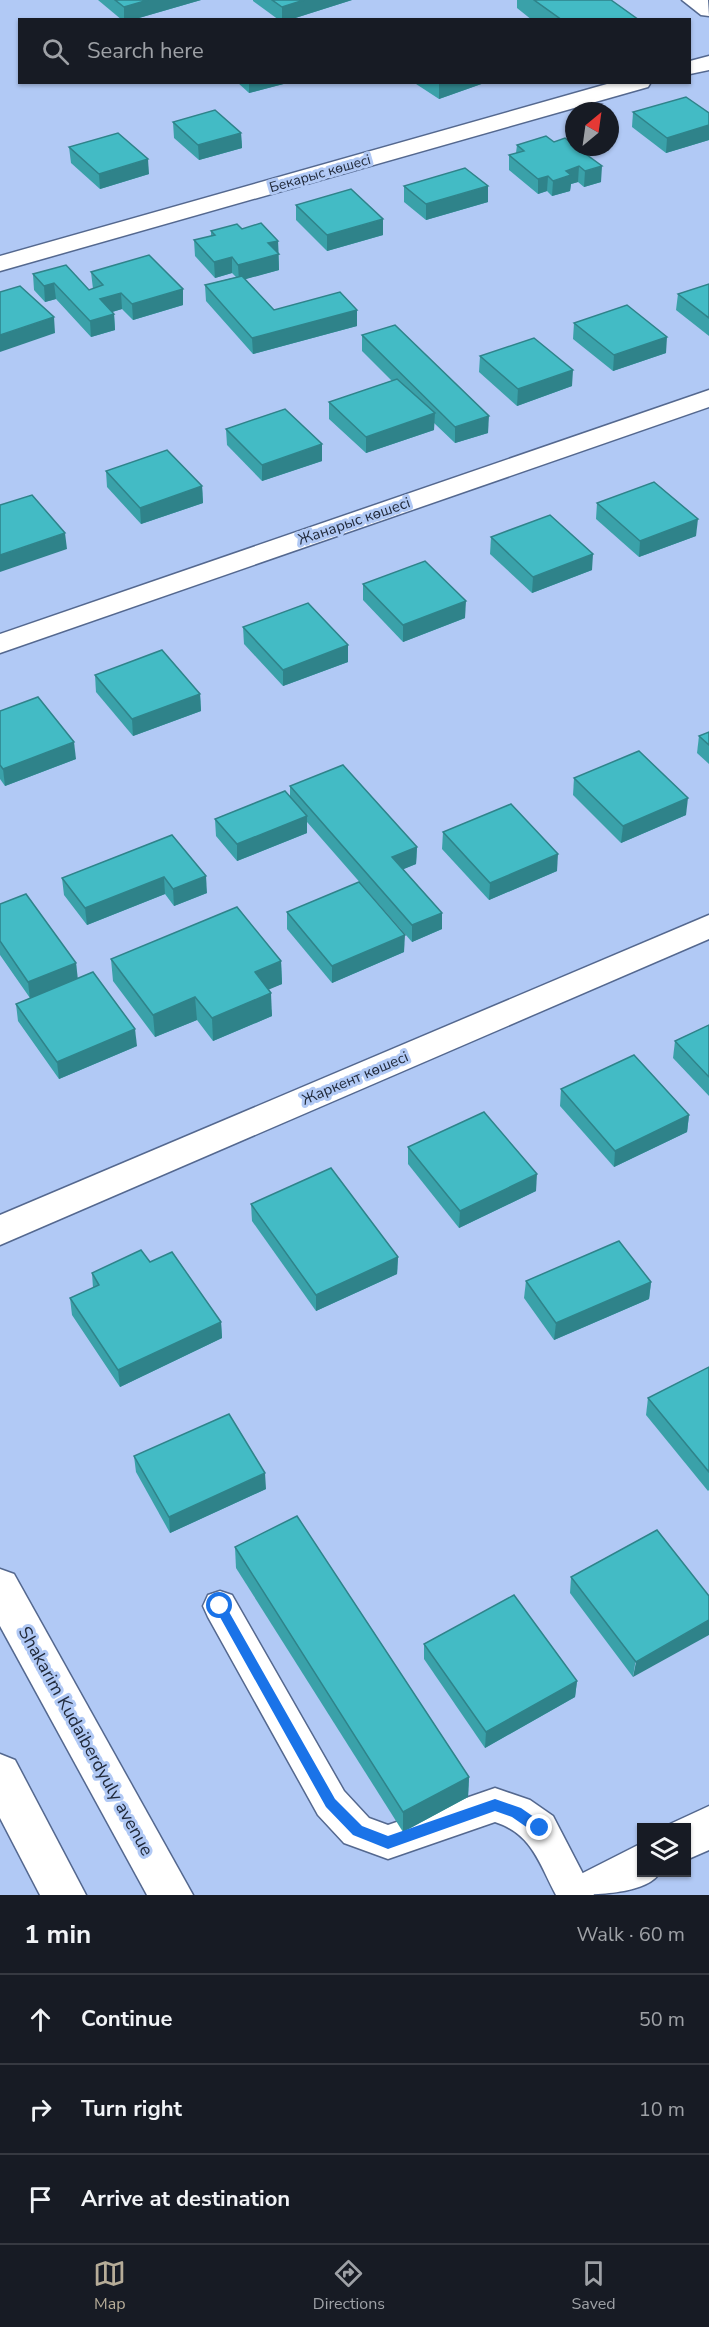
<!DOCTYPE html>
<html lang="en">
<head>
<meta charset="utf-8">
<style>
  :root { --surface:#171b24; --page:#20242c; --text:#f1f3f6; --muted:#9ea1a6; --line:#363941; --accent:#b6ac98 }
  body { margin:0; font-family:"Nunito Sans",sans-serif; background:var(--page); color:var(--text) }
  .controls { position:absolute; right:18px; bottom:18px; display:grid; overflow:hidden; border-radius:0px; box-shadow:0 2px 4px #0004 }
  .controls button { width:54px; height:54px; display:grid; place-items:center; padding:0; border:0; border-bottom:2px solid var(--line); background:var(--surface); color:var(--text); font:30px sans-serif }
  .compass { position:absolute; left:565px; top:102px; width:54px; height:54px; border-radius:50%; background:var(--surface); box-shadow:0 2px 4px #0004; rotate:29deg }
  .stop { position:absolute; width:18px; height:18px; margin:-14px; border:4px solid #1a73e8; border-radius:50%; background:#fff }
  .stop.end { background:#1a73e8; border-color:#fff; box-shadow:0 2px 6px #0008 }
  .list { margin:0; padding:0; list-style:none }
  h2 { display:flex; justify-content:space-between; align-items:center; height:78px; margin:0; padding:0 24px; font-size:26px }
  h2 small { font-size:20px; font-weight:400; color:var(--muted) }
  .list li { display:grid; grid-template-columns:39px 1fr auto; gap:18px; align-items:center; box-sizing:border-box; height:90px; padding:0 24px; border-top:2px solid var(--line) }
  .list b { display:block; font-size:22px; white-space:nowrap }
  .list em { font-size:20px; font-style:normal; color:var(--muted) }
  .icon { flex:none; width:33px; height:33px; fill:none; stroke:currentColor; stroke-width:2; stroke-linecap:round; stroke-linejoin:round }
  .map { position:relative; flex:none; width:709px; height:1895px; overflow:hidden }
  .search { position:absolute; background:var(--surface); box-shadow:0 2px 4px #0004; left:18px; right:18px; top:18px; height:66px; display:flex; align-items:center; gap:15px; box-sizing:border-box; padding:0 21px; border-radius:0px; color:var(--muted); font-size:22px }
  .sheet { height:348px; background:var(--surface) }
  nav { display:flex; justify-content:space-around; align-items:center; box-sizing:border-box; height:84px; border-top:2px solid var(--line); background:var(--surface); font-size:16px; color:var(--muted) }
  nav a { display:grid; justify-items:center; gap:3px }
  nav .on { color:var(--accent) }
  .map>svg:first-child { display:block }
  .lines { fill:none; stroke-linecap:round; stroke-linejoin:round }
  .lane-casing { stroke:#54688f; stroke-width:3 }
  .street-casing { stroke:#54688f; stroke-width:3 }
  .secondary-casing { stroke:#54688f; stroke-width:3 }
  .lane { fill:#fff; fill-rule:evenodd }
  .street { fill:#fff; fill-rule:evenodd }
  .secondary { fill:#fff; fill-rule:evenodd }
  .wall { fill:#3aa1a9 }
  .shaded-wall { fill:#2f838a }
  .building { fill:#43bbc5; stroke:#2f838a; stroke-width:1.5 }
  .route { fill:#1a73e8 }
  .labels { text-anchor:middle; stroke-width:6; stroke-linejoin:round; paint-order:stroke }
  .far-street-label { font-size:14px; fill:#212a3b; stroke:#b1c9f5 }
  .street-label { font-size:15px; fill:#212a3b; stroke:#b1c9f5 }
  .near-street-label { font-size:18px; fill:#212a3b; stroke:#b1c9f5 }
</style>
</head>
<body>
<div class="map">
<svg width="709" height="1895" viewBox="0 0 709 1895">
  <rect width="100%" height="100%" fill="#b1c9f5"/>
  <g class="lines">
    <g class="lane-casing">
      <path id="lane" d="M220,1591l12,4 112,196 25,27 19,7 107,-37 35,12 23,16 41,79h-38c-17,-32 -24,-61 -61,-73l-107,37 -44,-16 -26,-28 -110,-198 -5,-11 5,-11z"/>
    </g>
    <g class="street-casing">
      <g id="street">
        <polygon points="682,0 708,0 709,16 701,15"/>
        <polygon points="709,56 709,70 690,74 690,61"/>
        <polygon points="614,82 651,82 648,87 0,271 0,256"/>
        <polygon points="709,390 709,407 0,653 0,634"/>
        <polygon points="709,915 709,939 0,1245 0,1215"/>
      </g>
    </g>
    <g class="secondary-casing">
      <g id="secondary">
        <polygon points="0,1569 14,1574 193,1895 147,1895 0,1626"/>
        <polygon points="0,1754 15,1760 86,1895 40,1895 0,1818"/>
        <polygon points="709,1806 709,1850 686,1860 686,1828 669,1828 670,1824"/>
        <path d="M642,1843v29h18c-12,23 -71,23 -97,23l6,-15z"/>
      </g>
    </g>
    <use href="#lane" class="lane"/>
    <use href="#street" class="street"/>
    <use href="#secondary" class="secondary"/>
  </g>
  <g class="wall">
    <polygon points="98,0 201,0 132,20 122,20"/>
    <polygon points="253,0 352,0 289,20 279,20 253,1"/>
    <polygon points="517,0 611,0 639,20 532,20 517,8"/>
    <polygon points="237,82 291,82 249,93"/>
    <polygon points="413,82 487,82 439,99"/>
    <polygon points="633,112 709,113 709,140 666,153 632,127"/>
    <polygon points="173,122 241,133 242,148 199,160 174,138"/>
    <polygon points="546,136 601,182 584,187 578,182 571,184 570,191 552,196 547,191 538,194 509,170 509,155 516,153 517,145"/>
    <polygon points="69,147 149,174 100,189 71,163"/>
    <polygon points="404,186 488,202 426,220 404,202"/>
    <polygon points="296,205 383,235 327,251 296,220"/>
    <polygon points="242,229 278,241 279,270 245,279 274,310 357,326 253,354 206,301 205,285 236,277 232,273 215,278 195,256 194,240 211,236 211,231"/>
    <polygon points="91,272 183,289 183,305 133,320 122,309 112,312 114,314 115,330 91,337 56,299 45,302 34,290 33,274 89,290 93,289"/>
    <polygon points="709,284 709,336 676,310 678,294"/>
    <polygon points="574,323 666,353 613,371 573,339"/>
    <polygon points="362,335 488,433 455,443 434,423 434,430 366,453 329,419 329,402 392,381 362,351"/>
    <polygon points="480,356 572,386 517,406 479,372"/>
    <polygon points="226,429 322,461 262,481 227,445"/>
    <polygon points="106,471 202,486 203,503 141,524 107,487"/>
    <polygon points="597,503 696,536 639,557 596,519"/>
    <polygon points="491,537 592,570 532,593 490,554"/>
    <polygon points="363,584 465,618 403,642 363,600"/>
    <polygon points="243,627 348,662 283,686 244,644"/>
    <polygon points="95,675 200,694 201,711 133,736 96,692"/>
    <polygon points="0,711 76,759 5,786 0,779"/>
    <polygon points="709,732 709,764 697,753 699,736"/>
    <polygon points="574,778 686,815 621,843 573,795"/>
    <polygon points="290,786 417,847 416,864 403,869 442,913 442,929 412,942 307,822 307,833 237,861 216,836 215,819 290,797"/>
    <polygon points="443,832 557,871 489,900 442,849"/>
    <polygon points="172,835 207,893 174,906 165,894 87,925 64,895 62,878"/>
    <polygon points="0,904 76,963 77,979 137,1046 59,1079 18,1021 16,1004 30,998 0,955"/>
    <polygon points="287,912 404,952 332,983 287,929"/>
    <polygon points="111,959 281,961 282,984 268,989 272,1016 213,1041 197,1020 155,1037 113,981"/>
    <polygon points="709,1025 709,1096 673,1058 675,1041"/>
    <polygon points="561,1089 689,1115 687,1132 614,1167 560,1106"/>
    <polygon points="408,1147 536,1191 459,1228 408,1164"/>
    <polygon points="251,1204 398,1257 397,1274 316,1311 252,1221"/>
    <polygon points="150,1262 221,1322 222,1338 120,1387 72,1315 70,1298 93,1288 92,1273"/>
    <polygon points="526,1281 651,1282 649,1299 554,1340 524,1298"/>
    <polygon points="709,1367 709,1490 708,1491 646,1415 648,1398"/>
    <polygon points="134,1456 266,1489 170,1533 136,1472"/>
    <polygon points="657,1530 633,1677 570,1593 571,1577"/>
    <polygon points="235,1547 469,1777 468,1797 403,1832 236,1568"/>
    <polygon points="424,1644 577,1681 575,1697 485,1748 424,1659"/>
  </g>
  <g class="shaded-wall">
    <polygon points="148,0 201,0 132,20 124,20 124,7"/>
    <polygon points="304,0 352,0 289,20 282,20 282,7"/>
    <polygon points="249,82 291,82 249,93"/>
    <polygon points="443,82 487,82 439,99 439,84"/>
    <polygon points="709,125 709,140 666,153 667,138"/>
    <polygon points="241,133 242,148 199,160 198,145"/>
    <polygon points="148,159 149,174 100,189 99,174"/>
    <polygon points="579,166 578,182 571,184 570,191 552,196 553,181 566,171"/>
    <polygon points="602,166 601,182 584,187 585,171"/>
    <polygon points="548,176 547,191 538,194 538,179"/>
    <polygon points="488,186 488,202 426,220 426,204"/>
    <polygon points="383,219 383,235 327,251 327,235"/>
    <polygon points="278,241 279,270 239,281 238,265 268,243"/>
    <polygon points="232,257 232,273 215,278 214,262"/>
    <polygon points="54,283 56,299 45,302 44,286"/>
    <polygon points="183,289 183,305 133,320 132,304"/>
    <polygon points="121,293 122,309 102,315 100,299"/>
    <polygon points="357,310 357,326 253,354 252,338"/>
    <polygon points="114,314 115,330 91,337 90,321"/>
    <polygon points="54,317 55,333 0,352 0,335"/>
    <polygon points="667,337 666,353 613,371 614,355"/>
    <polygon points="573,370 572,386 517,406 518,389"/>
    <polygon points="435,413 434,430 366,453 366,437"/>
    <polygon points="489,416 488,433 455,443 455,427"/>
    <polygon points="322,444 322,461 262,481 262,465"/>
    <polygon points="202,486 203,503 141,524 140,508"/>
    <polygon points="698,519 696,536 639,557 640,541"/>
    <polygon points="65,533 67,549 0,572 0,555"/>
    <polygon points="593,554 592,570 532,593 533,577"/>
    <polygon points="466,601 465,618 403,642 403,625"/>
    <polygon points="348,645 348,662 283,686 283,670"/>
    <polygon points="200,694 201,711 133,736 132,719"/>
    <polygon points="74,742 76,759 5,786 3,769"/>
    <polygon points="688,798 686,815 621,843 623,826"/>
    <polygon points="307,816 307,833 237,861 237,844"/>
    <polygon points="417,847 416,864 392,874 392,857"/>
    <polygon points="558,854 557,871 489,900 490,883"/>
    <polygon points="206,876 207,893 174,906 173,889"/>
    <polygon points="164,877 165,894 87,925 85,908"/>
    <polygon points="442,913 442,929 412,942 412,925"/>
    <polygon points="405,935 404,952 332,983 332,966"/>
    <polygon points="281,961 282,984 256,995 255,972"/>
    <polygon points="76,963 78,980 30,999 28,982"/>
    <polygon points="271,993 272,1016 213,1041 212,1018"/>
    <polygon points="195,997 197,1020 155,1037 153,1015"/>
    <polygon points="135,1029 137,1046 59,1079 57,1062"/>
    <polygon points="689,1115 687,1132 614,1167 615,1151"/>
    <polygon points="537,1174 536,1191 459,1228 460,1211"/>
    <polygon points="398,1257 397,1274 316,1311 316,1295"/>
    <polygon points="651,1282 649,1299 554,1340 556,1323"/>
    <polygon points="221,1322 222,1338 120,1387 118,1370"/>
    <polygon points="265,1473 266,1489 170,1533 169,1517"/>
    <polygon points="709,1620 709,1635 633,1677 636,1662"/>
    <polygon points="577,1681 575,1697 485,1748 486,1732"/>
    <polygon points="469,1777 468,1797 403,1832 403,1812"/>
  </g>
  <g class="building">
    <polygon points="115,0 148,0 124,7"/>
    <polygon points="272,0 304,0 282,7"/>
    <polygon points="534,0 611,0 639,20 555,20 559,18"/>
    <polygon points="686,97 709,113 709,125 667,138 633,112"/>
    <polygon points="215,110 241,133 198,145 173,122"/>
    <polygon points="118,133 148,159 99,174 69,147"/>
    <polygon points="546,136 554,142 565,138 574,145 574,147 576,147 602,166 585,171 579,166 566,171 571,175 553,181 548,176 538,179 509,155 524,151 517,145"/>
    <polygon points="465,168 488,186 426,204 404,186"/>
    <polygon points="351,189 383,219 327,235 296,205"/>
    <polygon points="261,223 278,241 268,243 279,254 238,265 232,257 214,262 194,240 215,235 211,231 237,224 242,229"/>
    <polygon points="149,255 183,289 132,304 121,293 100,299 114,314 90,321 54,283 44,286 33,274 66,265 89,290 103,285 91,272"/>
    <polygon points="242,276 274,310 340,292 357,310 252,338 205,285"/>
    <polygon points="709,284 709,318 678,294"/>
    <polygon points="20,286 54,317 0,335 0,292"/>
    <polygon points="627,305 667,337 614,355 574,323"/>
    <polygon points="395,325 489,416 455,427 362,335"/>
    <polygon points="534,338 573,370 518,389 480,356"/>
    <polygon points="397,379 435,413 366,437 329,402"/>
    <polygon points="285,409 322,444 262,465 226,429"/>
    <polygon points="167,450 202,486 140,508 106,471"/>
    <polygon points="654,482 698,519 640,541 597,503"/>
    <polygon points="32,495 65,533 0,555 0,505"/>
    <polygon points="550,515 593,554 533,577 491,537"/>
    <polygon points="425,561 466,601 403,625 363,584"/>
    <polygon points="308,603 348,645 283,670 243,627"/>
    <polygon points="162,650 200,694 132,719 95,675"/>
    <polygon points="38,697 74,742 3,769 0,765 0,711"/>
    <polygon points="709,732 709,745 699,736"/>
    <polygon points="639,751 688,798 623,826 574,778"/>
    <polygon points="343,765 417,847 392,857 442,913 412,925 290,786"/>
    <polygon points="285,791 307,816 237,844 215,819"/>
    <polygon points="511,804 558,854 490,883 443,832"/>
    <polygon points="172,835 206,876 173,889 164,877 85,908 62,878"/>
    <polygon points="359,882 405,935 332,966 287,912"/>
    <polygon points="26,894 76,963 28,982 0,941 0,904"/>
    <polygon points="237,907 281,961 255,972 271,993 212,1018 195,997 153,1015 111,959"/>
    <polygon points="93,972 135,1029 57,1062 16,1004"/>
    <polygon points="709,1025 709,1077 675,1041"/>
    <polygon points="634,1055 689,1115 615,1151 561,1089"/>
    <polygon points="484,1112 537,1174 460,1211 408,1147"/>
    <polygon points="331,1168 398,1257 316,1295 251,1204"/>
    <polygon points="619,1241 651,1282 556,1323 526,1281"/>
    <polygon points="141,1250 150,1262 172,1252 221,1322 118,1370 70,1298 99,1285 92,1273"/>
    <polygon points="709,1367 709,1472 648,1398"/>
    <polygon points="229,1414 265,1473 169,1517 134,1456"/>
    <polygon points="297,1516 469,1777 403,1812 235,1547"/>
    <polygon points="657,1530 709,1596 709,1620 636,1662 571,1577"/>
    <polygon points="514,1595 577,1681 486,1732 424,1644"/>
  </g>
  <polygon class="route" points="220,1601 224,1603 335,1799 362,1826 388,1836 495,1799 521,1808 544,1824 546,1828 544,1833 535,1833 512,1817 495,1811 388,1849 353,1835 326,1807 216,1610 214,1606"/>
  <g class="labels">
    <g class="far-street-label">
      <text transform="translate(320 173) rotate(-16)" y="5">Бекарыс көшесі</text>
    </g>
    <g class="street-label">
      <text transform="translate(354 521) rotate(-19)" y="5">Жанарыс көшесі</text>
      <text transform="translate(355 1078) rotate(-23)" y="5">Жаркент көшесі</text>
    </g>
    <g class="near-street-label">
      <text transform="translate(86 1741) rotate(61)" y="6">Shakarim Kudaiberdyuly avenue</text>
    </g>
  </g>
</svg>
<div class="controls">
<button><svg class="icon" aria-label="layers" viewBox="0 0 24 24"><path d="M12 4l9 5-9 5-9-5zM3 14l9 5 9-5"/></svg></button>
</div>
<svg class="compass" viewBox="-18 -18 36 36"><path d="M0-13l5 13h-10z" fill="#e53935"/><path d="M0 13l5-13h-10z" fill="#9ea1a6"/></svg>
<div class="stop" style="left:220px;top:1606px"></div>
<div class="stop end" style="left:540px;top:1828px"></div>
<div class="search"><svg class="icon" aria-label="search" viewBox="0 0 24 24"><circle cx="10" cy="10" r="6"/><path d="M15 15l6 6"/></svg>Search here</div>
</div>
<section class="sheet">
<h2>1 min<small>Walk · 60 m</small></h2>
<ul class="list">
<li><svg class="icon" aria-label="ahead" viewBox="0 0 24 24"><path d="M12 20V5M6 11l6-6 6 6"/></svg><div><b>Continue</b></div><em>50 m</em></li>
<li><svg class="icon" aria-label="right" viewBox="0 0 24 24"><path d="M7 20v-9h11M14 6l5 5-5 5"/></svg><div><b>Turn right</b></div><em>10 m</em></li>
<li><svg class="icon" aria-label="arrive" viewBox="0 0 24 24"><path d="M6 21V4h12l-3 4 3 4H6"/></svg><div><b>Arrive at destination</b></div></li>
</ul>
</section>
<nav>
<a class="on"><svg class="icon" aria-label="map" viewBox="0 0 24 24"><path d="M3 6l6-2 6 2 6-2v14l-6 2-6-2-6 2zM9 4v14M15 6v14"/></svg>Map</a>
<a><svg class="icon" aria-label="directions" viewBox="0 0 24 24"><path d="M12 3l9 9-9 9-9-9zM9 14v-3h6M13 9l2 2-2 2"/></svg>Directions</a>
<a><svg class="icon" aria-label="saved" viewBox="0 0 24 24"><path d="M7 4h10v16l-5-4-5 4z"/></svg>Saved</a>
</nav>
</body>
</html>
